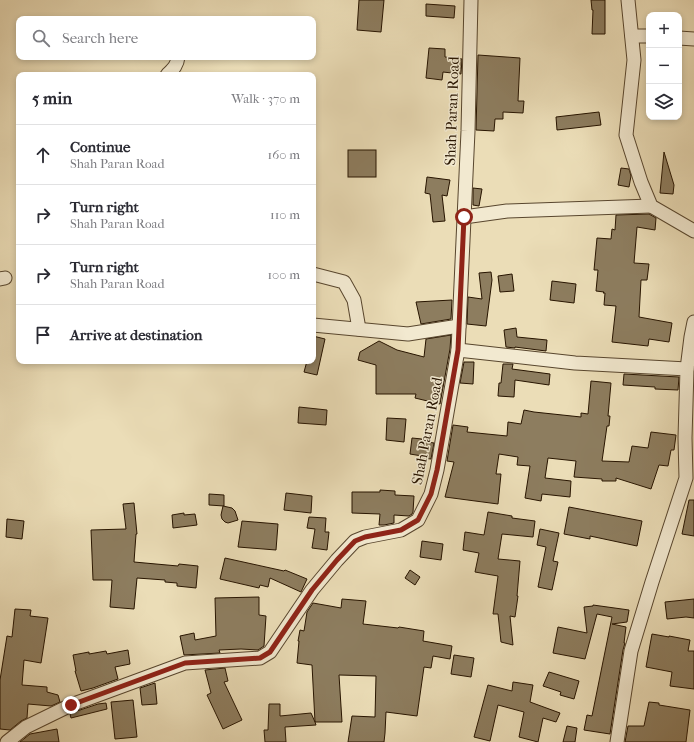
<!DOCTYPE html>
<html lang="en">
<head>
<meta charset="utf-8">
<style>
  :root { --surface:#fff; --page:#f2f2f3; --text:#2b2b33; --muted:#7c7c81; --line:#e1e1e2 }
  body { margin:0; font-family:"IM FELL French Canon",serif; background:var(--page); color:var(--text) }
  .controls { position:absolute; right:12px; top:12px; display:grid; overflow:hidden; border-radius:8px; box-shadow:0 2px 6px #0003 }
  .controls button { width:36px; height:36px; display:grid; place-items:center; padding:0; border:0; border-bottom:1px solid var(--line); background:var(--surface); color:var(--text); font:20px sans-serif }
  .stop { position:absolute; width:12px; height:12px; margin:-9px; border:3px solid #8f2418; border-radius:50%; background:#fff }
  .stop.end { background:#8f2418; border-color:#fff; box-shadow:0 1px 4px #0008 }
  .list { margin:0; padding:0; list-style:none }
  h2 { display:flex; justify-content:space-between; align-items:center; height:52px; margin:0; padding:0 16px; font-size:17px }
  h2 small { font-size:13px; font-weight:400; color:var(--muted) }
  .list li { display:grid; grid-template-columns:26px 1fr auto; gap:12px; align-items:center; box-sizing:border-box; height:60px; padding:0 16px; border-top:1px solid var(--line) }
  .list b { display:block; font-size:15px; white-space:nowrap }
  .list p { margin:0; font-size:13px; white-space:nowrap; color:var(--muted) }
  .list em { font-size:13px; font-style:normal; color:var(--muted) }
  .icon { flex:none; width:22px; height:22px; fill:none; stroke:currentColor; stroke-width:2; stroke-linecap:round; stroke-linejoin:round }
  .map { position:relative; flex:none; width:694px; height:742px; overflow:hidden }
  .search { position:absolute; background:var(--surface); box-shadow:0 2px 6px #0003; left:16px; top:16px; width:300px; height:44px; display:flex; align-items:center; gap:10px; box-sizing:border-box; padding:0 14px; border-radius:8px; color:var(--muted); font-size:15px }
  .panel { position:absolute; background:var(--surface); box-shadow:0 2px 6px #0003; left:16px; top:72px; width:300px; height:292px; border-radius:8px }
  .map>svg:first-child { display:block }
  .building { fill:#8d7d5f; stroke:#271400 }
  .lines { fill:none; stroke-linecap:round; stroke-linejoin:round }
  .street-casing { stroke:#58462e; stroke-width:15 }
  .street { stroke:#f2e9d0; stroke-width:13 }
  .route { stroke:#8f2418; stroke-width:5 }
  .labels { text-anchor:middle; stroke-width:3; stroke-linejoin:round; paint-order:stroke }
  .street-label { font-size:15px; fill:#271400; stroke:#f2e9d0 }
</style>
</head>
<body>
<div class="map">
<svg width="694" height="742" viewBox="0 0 694 742">
  <rect width="100%" height="100%" fill="#ebddb7"/>
  <filter id="stains"><feTurbulence type="fractalNoise" baseFrequency=".005" numOctaves="4"/><feColorMatrix values="0 0 0 0 .2 0 0 0 0 .09 0 0 0 0 .02 0 0 0 .5 -.17"/></filter>
  <radialGradient id="worn" r=".72"><stop offset=".6" stop-color="#630" stop-opacity="0"/><stop offset="1" stop-color="#630" stop-opacity=".3"/></radialGradient>
  <g class="building">
    <polygon points="359,0 384,0 381,32 357,30"/>
    <polygon points="591,0 605,0 605,34 592,34 593,10 592,10"/>
    <polygon points="426,4 455,6 454,18 426,16"/>
    <polygon points="429,48 445,49 445,57 462,59 461,74 443,72 442,80 426,78"/>
    <polygon points="478,55 520,58 518,101 524,101 523,113 503,112 503,119 495,119 494,131 476,130"/>
    <polygon points="599,112 601,125 557,130 556,117"/>
    <rect x="348" y="150" width="28" height="27"/>
    <polygon points="664,152 674,185 673,194 660,193"/>
    <polygon points="621,168 629,169 631,176 629,187 618,185"/>
    <polygon points="427,177 450,180 447,196 442,195 445,221 433,222 430,194 425,193"/>
    <polygon points="473,188 482,189 479,206 473,205"/>
    <polygon points="649,214 656,218 655,230 637,227 634,263 649,264 647,280 641,280 639,317 672,323 669,342 649,339 648,346 612,342 616,306 604,305 605,293 603,293 604,292 596,291 598,270 594,270 597,238 611,239 612,229 615,230 616,215"/>
    <polygon points="491,272 492,280 486,326 467,324 468,297 482,299 479,273"/>
    <polygon points="512,274 514,291 500,292 498,276"/>
    <polygon points="552,281 576,284 574,303 550,300"/>
    <polygon points="452,300 451,319 421,324 416,302"/>
    <polygon points="516,328 517,337 547,340 546,351 515,347 515,348 506,347 504,330"/>
    <polygon points="451,335 450,349 440,404 415,398 416,394 376,394 376,365 358,360 360,352 379,341 397,350 424,357 426,339"/>
    <polygon points="313,336 325,339 317,375 304,372 307,361 313,361"/>
    <polygon points="464,362 474,362 473,384 460,383"/>
    <polygon points="503,364 513,364 512,369 550,374 549,385 515,380 514,397 498,396 499,383 501,383"/>
    <polygon points="624,374 679,377 678,390 655,389 655,387 623,385"/>
    <polygon points="591,381 611,383 608,416 610,416 609,426 607,426 602,461 629,462 632,446 648,448 651,432 676,435 674,450 671,450 668,466 659,465 651,489 616,478 616,481 602,481 602,479 574,477 576,461 548,458 545,478 571,481 570,497 542,494 541,501 525,498 530,466 517,465 518,457 499,454 496,474 501,474 498,504 445,497 454,462 447,461 453,425 468,427 467,432 507,436 508,422 521,424 524,410 534,412 581,417 581,413 588,414"/>
    <polygon points="299,407 327,410 326,425 298,423"/>
    <polygon points="387,418 406,419 404,442 386,440"/>
    <polygon points="412,438 422,439 422,441 434,443 431,459 422,458 422,456 410,454"/>
    <polygon points="380,490 395,491 395,495 414,496 413,512 412,514 409,516 394,515 394,523 384,525 379,525 380,514 352,513 352,492 380,492"/>
    <polygon points="286,493 312,496 311,513 284,510"/>
    <polygon points="209,494 224,495 224,506 209,505"/>
    <polygon points="689,500 694,500 694,536 682,534"/>
    <polygon points="134,503 137,534 136,534 134,562 178,566 179,564 198,566 196,588 177,586 177,583 165,582 165,580 137,578 134,609 110,607 112,580 93,580 91,530 126,529 123,504"/>
    <polygon points="223,506 232,508 235,511 238,520 228,523 225,522 222,519 221,515"/>
    <polygon points="569,507 642,521 637,546 590,536 590,539 564,534"/>
    <polygon points="488,512 512,516 512,518 535,521 533,537 502,534 498,559 520,561 517,596 518,596 515,617 510,616 513,645 501,642 498,614 493,614 498,576 475,572 479,553 463,550 465,532 484,535"/>
    <polygon points="184,513 184,515 195,514 197,525 173,528 172,515"/>
    <polygon points="309,517 326,518 325,532 329,532 327,550 312,548 315,529 307,528"/>
    <polygon points="7,519 24,521 22,539 6,537"/>
    <polygon points="242,521 278,524 276,550 238,547"/>
    <polygon points="540,529 559,533 553,561 558,562 552,590 538,587 546,547 537,545"/>
    <polygon points="422,541 443,544 441,560 420,557"/>
    <polygon points="225,558 284,571 285,570 307,579 301,592 270,578 268,587 260,585 259,588 220,579"/>
    <polygon points="410,570 420,577 415,585 405,578"/>
    <polygon points="259,597 259,615 266,616 264,646 258,650 241,649 219,650 220,653 184,655 180,636 194,633 195,640 216,636 215,598"/>
    <polygon points="342,599 366,601 363,624 398,628 399,627 424,631 423,641 452,646 450,659 433,656 431,668 424,667 417,716 386,712 385,733 384,742 348,742 352,716 375,717 376,676 339,675 342,722 315,722 316,725 285,727 286,742 265,742 264,730 268,730 269,704 280,704 280,716 311,713 315,722 312,665 297,663 299,641 298,641 300,630 304,631 307,612 313,603 341,608"/>
    <polygon points="694,599 694,618 686,617 667,619 665,602"/>
    <polygon points="593,605 629,610 627,622 612,624 626,627 624,643 625,643 623,650 610,734 584,730 587,715 592,716 612,617 597,614 585,659 553,653 558,627 587,633 584,607 593,606"/>
    <polygon points="15,609 31,610 30,616 48,618 41,663 24,660 22,685 47,687 47,692 58,695 60,702 51,706 28,704 27,718 21,721 10,730 0,729 0,680 7,636 12,637"/>
    <polygon points="652,634 669,637 669,636 690,640 688,651 694,651 694,689 670,686 672,672 646,667"/>
    <polygon points="128,650 130,664 115,667 118,679 93,688 81,691 75,671 76,671 73,655 89,652 89,654 106,651 107,654"/>
    <polygon points="454,655 474,658 471,677 451,674"/>
    <polygon points="225,668 228,681 224,682 242,720 223,729 207,695 211,693 205,670"/>
    <polygon points="549,672 579,681 574,699 560,695 561,692 543,686"/>
    <polygon points="513,682 533,685 530,702 560,713 556,722 543,718 538,742 519,737 524,712 498,705 490,741 474,737 488,685 512,691"/>
    <polygon points="155,683 157,704 142,705 140,688"/>
    <polygon points="133,700 137,737 115,739 111,702"/>
    <polygon points="649,702 659,703 659,705 690,710 686,742 625,742 628,726 644,726"/>
    <polygon points="106,703 107,709 71,718 70,714 74,712 98,704"/>
    <polygon points="567,726 577,728 575,742 563,742"/>
    <polygon points="57,729 59,742 20,742 30,734"/>
  </g>
  <g class="lines">
    <g class="street-casing">
      <g id="street">
        <polyline points="628,0 634,60 626,135 641,182 651,206 694,231"/>
        <polyline points="632,36 649,36"/>
        <polyline points="679,38 694,39"/>
        <path d="M167,75c6,-6 10,-9 11,-18"/>
        <polyline points="464,217 507,211 651,206"/>
        <polyline points="313,274 344,282 354,300 359,329"/>
        <polyline points="0,279 5,278"/>
        <polyline points="313,325 408,334 459,326"/>
        <polyline points="458,350 575,363 687,369 685,438 686,478 652,582 631,651 617,742"/>
        <polyline points="687,369 691,337 694,322"/>
        <polyline points="7,742 26,727 71,705 185,663 260,658 270,652 312,590 337,560 355,541 365,537 401,530 418,520 431,494 437,470 458,350 468,131 471,0"/>
      </g>
    </g>
    <use href="#street" class="street"/>
  </g>
  <g class="lines">
    <polyline class="route" points="71,705 185,663 260,658 270,652 312,590 337,560 355,541 365,537 401,530 418,520 431,494 437,470 458,350 464,217"/>
  </g>
  <g class="labels">
    <g class="street-label">
      <text transform="translate(452 111) rotate(-88)" y="5">Shah Paran Road</text>
      <text transform="translate(427 431) rotate(-79)" y="5">Shah Paran Road</text>
    </g>
  </g>
  <rect width="100%" height="100%" filter="url(#stains)"/>
  <rect width="100%" height="100%" fill="url(#worn)"/>
</svg>
<div class="controls">
<button>+</button>
<button>−</button>
<button><svg class="icon" aria-label="layers" viewBox="0 0 24 24"><path d="M12 4l9 5-9 5-9-5zM3 14l9 5 9-5"/></svg></button>
</div>
<div class="stop" style="left:464px;top:217px"></div>
<div class="stop end" style="left:71px;top:705px"></div>
<div class="search"><svg class="icon" aria-label="search" viewBox="0 0 24 24"><circle cx="10" cy="10" r="6"/><path d="M15 15l6 6"/></svg>Search here</div>
<section class="panel">
<h2>5 min<small>Walk · 370 m</small></h2>
<ul class="list">
<li><svg class="icon" aria-label="ahead" viewBox="0 0 24 24"><path d="M12 20V5M6 11l6-6 6 6"/></svg><div><b>Continue</b><p>Shah Paran Road</p></div><em>160 m</em></li>
<li><svg class="icon" aria-label="right" viewBox="0 0 24 24"><path d="M7 20v-9h11M14 6l5 5-5 5"/></svg><div><b>Turn right</b><p>Shah Paran Road</p></div><em>110 m</em></li>
<li><svg class="icon" aria-label="right" viewBox="0 0 24 24"><path d="M7 20v-9h11M14 6l5 5-5 5"/></svg><div><b>Turn right</b><p>Shah Paran Road</p></div><em>100 m</em></li>
<li><svg class="icon" aria-label="arrive" viewBox="0 0 24 24"><path d="M6 21V4h12l-3 4 3 4H6"/></svg><div><b>Arrive at destination</b></div></li>
</ul>
</section>
</div>
</body>
</html>
